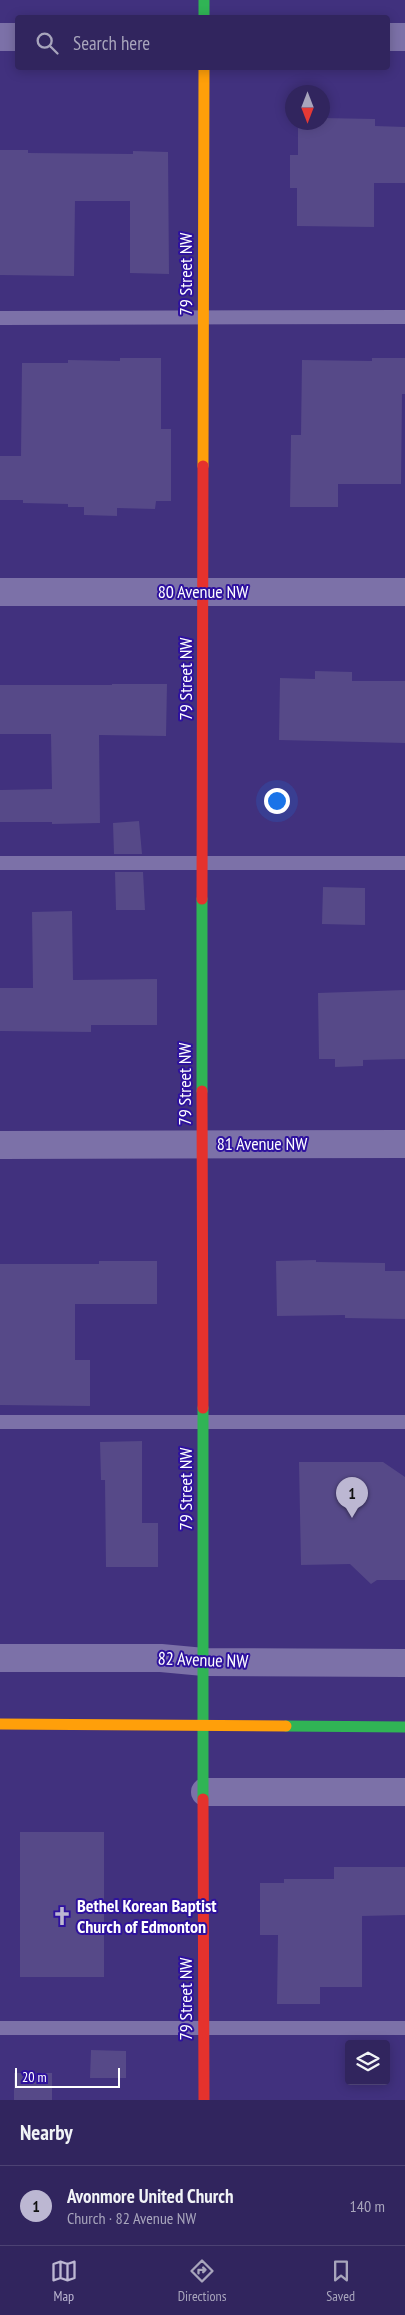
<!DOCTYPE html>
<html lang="en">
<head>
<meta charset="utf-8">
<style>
  :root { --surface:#31255e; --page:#3d3167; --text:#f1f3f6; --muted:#a8a5bc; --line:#4c4273; --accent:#bcb7d2 }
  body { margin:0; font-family:"PT Sans Narrow",sans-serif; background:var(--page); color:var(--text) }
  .controls { position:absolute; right:15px; bottom:15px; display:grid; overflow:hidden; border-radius:5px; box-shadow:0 2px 12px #0003 }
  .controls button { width:45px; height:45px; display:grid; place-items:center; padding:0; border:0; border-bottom:1px solid var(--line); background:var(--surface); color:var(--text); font:25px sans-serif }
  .compass { position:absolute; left:285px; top:85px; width:45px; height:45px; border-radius:50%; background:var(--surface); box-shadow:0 2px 12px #0003; rotate:180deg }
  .scale { position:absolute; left:15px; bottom:12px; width:105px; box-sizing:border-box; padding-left:5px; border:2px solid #fff; border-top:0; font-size:14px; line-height:18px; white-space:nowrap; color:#fff; -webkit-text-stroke:4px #2e119e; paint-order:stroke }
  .you { position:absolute; left:276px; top:800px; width:18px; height:18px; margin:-12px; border:4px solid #fff; border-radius:50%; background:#1a73e8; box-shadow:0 0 0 8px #1a73e833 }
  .badge { display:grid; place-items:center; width:32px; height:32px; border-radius:50%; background:var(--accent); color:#111; font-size:16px; font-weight:700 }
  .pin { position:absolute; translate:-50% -41px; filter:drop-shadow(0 1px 2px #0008) }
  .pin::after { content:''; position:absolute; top:26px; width:18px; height:15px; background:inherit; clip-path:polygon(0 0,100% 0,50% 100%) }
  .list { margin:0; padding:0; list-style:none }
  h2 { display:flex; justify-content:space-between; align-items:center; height:65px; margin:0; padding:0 20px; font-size:21px }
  h2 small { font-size:16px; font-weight:400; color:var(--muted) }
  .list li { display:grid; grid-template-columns:32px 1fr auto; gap:15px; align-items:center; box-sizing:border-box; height:80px; padding:0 20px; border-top:1px solid var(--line) }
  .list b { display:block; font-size:19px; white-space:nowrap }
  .list p { margin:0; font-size:16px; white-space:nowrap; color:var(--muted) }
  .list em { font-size:16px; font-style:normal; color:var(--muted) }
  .icon { flex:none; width:28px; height:28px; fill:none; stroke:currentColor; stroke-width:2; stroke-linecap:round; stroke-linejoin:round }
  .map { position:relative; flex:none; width:405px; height:2100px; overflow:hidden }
  .search { position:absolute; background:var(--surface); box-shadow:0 2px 12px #0003; left:15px; right:15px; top:15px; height:55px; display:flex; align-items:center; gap:12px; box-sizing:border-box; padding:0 18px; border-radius:5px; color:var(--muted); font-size:19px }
  .sheet { height:145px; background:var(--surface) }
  nav { display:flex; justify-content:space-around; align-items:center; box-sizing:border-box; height:70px; border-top:1px solid var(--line); background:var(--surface); font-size:14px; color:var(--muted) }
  nav a { display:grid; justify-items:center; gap:2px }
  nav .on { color:var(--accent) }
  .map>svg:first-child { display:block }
  .building { fill:#564988 }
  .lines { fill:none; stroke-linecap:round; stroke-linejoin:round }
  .lane { stroke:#7c71a8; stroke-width:14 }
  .street { stroke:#7c71a8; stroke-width:28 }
  .fast { stroke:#30b455; stroke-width:11 }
  .slow { stroke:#ff9f0a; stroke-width:11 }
  .jam { stroke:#e5322d; stroke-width:11 }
  .labels { text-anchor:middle; stroke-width:4; stroke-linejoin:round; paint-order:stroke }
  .street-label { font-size:18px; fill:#fff; stroke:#2e119e }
  .poi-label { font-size:18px; font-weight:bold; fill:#fff; stroke:#2e119e; text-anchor:start }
</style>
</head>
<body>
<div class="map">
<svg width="405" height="2100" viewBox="0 0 405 2100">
  <rect width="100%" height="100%" fill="#41317e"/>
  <g class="building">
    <polygon points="322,118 375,119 375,126 405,127 405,183 374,183 374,227 297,226 297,188 290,188 290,155 298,155 298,122 322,122"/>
    <polygon points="0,150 28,150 28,153 133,154 133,151 168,152 169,274 130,273 130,201 75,201 74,276 0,275"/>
    <polygon points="120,358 161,358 161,429 171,429 171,501 156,501 155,509 117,508 117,516 84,515 84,507 68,507 68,504 23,503 23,500 0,500 0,456 21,456 22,363 68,363 68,360 120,361"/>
    <polygon points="372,358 405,358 405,394 402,394 401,484 338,484 338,507 290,507 291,435 301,435 302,360 372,361"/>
    <polygon points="315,671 352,672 352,681 405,681 405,743 279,740 280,678 315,679"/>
    <polygon points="112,684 167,684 166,736 99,735 100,823 52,824 52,822 0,822 0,790 52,789 51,734 0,734 0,685 112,685"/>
    <polygon points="139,821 142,854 114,854 113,823"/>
    <polygon points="115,872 143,872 145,910 116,910"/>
    <polygon points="323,887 365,888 365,925 322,924"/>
    <polygon points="72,911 73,980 157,979 157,1025 91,1025 91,1032 0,1031 0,988 33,988 32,912"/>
    <polygon points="405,990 405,1059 363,1060 363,1066 335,1067 335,1059 319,1059 318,993"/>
    <polygon points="316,1260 316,1262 385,1263 385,1271 405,1271 405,1319 345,1318 345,1315 277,1316 276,1261"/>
    <polygon points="99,1261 157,1261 157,1304 75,1304 75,1360 90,1360 90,1406 0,1405 0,1264 99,1264"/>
    <polygon points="142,1441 142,1523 158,1523 158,1567 106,1567 105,1480 101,1480 100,1442"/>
    <polygon points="299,1462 383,1462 405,1477 405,1580 377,1580 371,1584 350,1564 301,1565"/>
    <rect x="20" y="1832" width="84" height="145"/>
    <polygon points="334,1867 405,1867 405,1915 362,1916 362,1987 320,1987 320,2004 277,2004 278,1935 260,1935 260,1883 284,1883 284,1879 334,1879"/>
    <polygon points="91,2050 126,2051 126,2078 90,2078"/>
    <rect x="14" y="2073" width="38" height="27"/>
  </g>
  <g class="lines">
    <g class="lane">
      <polyline points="0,318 405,317"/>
      <polyline points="0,863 405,863"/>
      <polyline points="0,1422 405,1422"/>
      <polyline points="0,2028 405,2028"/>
    </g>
    <g class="street">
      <polyline points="0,37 18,37"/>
      <polyline points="388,37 405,37"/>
      <polyline points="0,592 405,592"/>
      <polyline points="0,1145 405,1144"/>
      <polyline points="0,1658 161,1658 204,1662 405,1663"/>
      <polyline points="205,1792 405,1792"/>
    </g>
    <g class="fast">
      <polyline points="204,0 204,18"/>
      <polyline points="202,1091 202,899"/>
      <polyline points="203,1408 203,1799"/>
      <polyline points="286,1726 405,1727"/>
    </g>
    <g class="slow">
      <polyline points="203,466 204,68"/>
      <polyline points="0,1724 286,1726"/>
    </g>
    <g class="jam">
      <polyline points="202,899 203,466"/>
      <polyline points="202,1091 203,1408"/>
      <polyline points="203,1799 204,2100"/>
    </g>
  </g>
  <defs>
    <g id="church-bare" transform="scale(1.5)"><path d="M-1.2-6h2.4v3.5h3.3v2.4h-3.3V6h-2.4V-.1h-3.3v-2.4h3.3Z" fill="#bcb7d2" stroke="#2e119e" stroke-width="2.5" paint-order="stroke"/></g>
  </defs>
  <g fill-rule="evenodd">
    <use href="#church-bare" x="62" y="1916"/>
  </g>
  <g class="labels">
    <g class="street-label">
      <text transform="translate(186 274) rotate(-90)" y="6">79 Street NW</text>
      <text x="203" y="598">80 Avenue NW</text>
      <text transform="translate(186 679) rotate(-90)" y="6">79 Street NW</text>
      <text transform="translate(185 1084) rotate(-90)" y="6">79 Street NW</text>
      <text x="262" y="1150">81 Avenue NW</text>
      <text transform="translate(186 1489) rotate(-90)" y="6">79 Street NW</text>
      <text transform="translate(203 1660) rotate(2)" y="6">82 Avenue NW</text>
      <text transform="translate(186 1999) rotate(-90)" y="6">79 Street NW</text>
    </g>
    <g class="poi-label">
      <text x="77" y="1912">Bethel Korean Baptist<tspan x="77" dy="21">Church of Edmonton</tspan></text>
    </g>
  </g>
</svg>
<div class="controls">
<button><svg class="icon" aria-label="layers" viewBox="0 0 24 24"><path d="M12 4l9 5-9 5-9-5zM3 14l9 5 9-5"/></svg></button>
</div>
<svg class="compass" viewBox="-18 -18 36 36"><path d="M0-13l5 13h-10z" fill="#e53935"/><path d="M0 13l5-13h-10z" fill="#a8a5bc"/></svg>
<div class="scale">20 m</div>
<div class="you"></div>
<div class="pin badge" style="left:352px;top:1518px">1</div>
<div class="search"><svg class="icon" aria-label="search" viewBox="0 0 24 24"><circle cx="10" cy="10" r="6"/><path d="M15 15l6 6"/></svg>Search here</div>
</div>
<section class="sheet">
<h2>Nearby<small></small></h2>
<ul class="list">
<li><span class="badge">1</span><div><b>Avonmore United Church</b><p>Church · 82 Avenue NW</p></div><em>140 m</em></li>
</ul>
</section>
<nav>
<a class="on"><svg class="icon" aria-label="map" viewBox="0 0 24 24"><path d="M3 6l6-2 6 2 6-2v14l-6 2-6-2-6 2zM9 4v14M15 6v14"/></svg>Map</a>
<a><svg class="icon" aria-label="directions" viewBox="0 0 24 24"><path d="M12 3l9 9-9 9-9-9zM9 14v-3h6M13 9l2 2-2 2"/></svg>Directions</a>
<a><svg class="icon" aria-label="saved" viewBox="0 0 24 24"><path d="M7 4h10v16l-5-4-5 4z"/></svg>Saved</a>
</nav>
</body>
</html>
